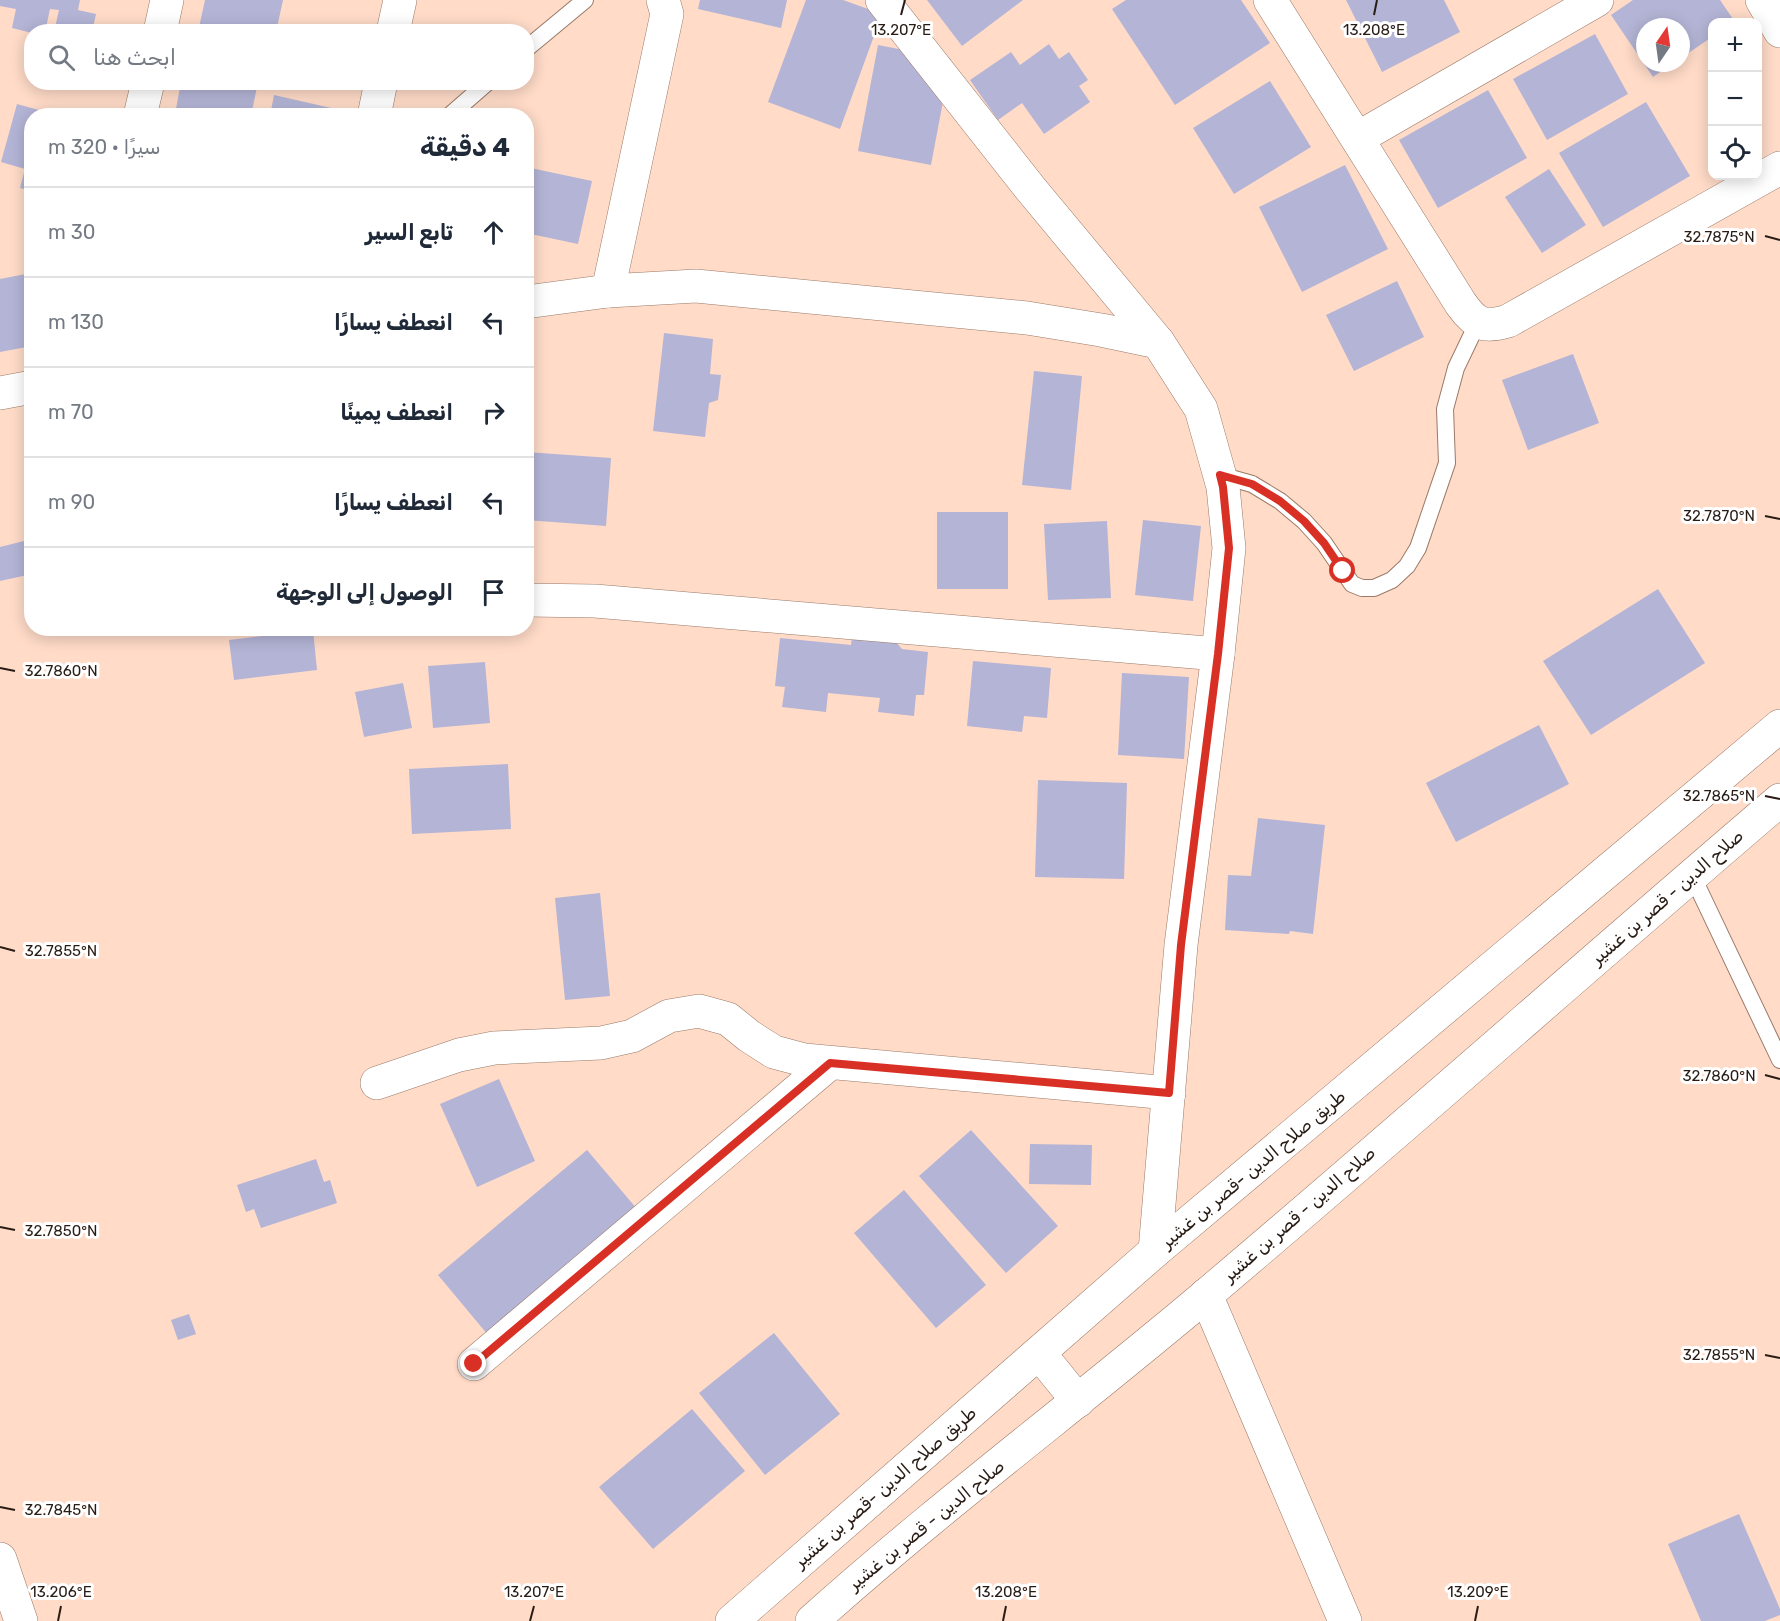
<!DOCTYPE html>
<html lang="ar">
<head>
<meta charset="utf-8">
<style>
  :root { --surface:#fff; --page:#f2f2f3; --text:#1f2937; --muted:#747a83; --line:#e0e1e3 }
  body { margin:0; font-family:Rubik,"Noto Sans Arabic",sans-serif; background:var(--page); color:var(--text); direction:rtl }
  .controls { position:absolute; right:18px; top:18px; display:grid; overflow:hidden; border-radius:12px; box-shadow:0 3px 15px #0003 }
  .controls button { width:54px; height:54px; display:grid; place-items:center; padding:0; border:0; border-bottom:2px solid var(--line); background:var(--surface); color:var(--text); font:30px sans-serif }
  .compass { position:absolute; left:1636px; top:18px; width:54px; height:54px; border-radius:50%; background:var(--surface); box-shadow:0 3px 15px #0003; rotate:13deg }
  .stop { position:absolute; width:18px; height:18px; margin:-14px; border:4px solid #d93025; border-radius:50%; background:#fff }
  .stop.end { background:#d93025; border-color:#fff; box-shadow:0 2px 6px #0008 }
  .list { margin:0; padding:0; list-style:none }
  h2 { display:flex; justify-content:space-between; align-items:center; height:78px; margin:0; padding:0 24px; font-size:26px }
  h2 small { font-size:20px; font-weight:400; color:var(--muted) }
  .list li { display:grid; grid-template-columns:39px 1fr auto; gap:18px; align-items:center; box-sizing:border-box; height:90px; padding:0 24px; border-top:2px solid var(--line) }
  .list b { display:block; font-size:22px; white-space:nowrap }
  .list em { font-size:20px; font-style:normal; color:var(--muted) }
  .icon { flex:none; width:33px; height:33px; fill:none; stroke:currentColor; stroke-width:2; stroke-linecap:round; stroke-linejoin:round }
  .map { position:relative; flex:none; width:1780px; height:1621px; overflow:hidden; direction:ltr }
  .search { position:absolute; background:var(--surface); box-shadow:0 3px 15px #0003; left:24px; top:24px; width:510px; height:66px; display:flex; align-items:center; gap:15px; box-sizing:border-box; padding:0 21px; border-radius:24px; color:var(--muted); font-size:22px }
  .panel { position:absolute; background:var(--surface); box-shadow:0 3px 15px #0003; left:24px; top:108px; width:510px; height:528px; border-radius:24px; direction:rtl }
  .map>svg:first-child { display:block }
  .building { fill:#b4b4d6 }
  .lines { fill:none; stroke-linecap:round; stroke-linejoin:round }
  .service-casing { stroke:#9a7a68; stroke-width:18 }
  .minor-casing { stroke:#9a7a68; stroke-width:34 }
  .trunk-casing { stroke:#9a7a68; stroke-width:34 }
  .service { stroke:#fff; stroke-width:16 }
  .minor { stroke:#fff; stroke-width:33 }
  .trunk { stroke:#fff; stroke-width:33 }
  .route { stroke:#d93025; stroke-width:8 }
  .ticks { fill:none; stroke:#281c15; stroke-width:2 }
  .labels { text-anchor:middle; stroke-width:6; stroke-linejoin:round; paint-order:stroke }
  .street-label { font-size:18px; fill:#281c15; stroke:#fff }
  .ticks-label { font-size:15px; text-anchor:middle; fill:#281c15; stroke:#fff; stroke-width:6; stroke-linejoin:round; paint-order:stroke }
</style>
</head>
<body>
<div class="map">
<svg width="1780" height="1621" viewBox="0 0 1780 1621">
  <rect width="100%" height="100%" fill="#ffdbc8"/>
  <g class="building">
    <polygon points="0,0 80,0 78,10 96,14 92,32 54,32 59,10 50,9 45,32 32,33 12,28 16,9 0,6"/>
    <polygon points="205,0 283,0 276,32 198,32"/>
    <polygon points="700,0 787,0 781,28 698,9"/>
    <polygon points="806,0 843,0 882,14 840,129 768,102"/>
    <polygon points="927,0 1023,0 962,46"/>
    <polygon points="1126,0 1241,0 1270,43 1175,105 1112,9"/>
    <polygon points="1346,0 1444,0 1460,32 1382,72"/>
    <polygon points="1633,0 1720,0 1735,22 1712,22 1712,37 1681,58 1681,27 1645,27 1645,63 1673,63 1653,77 1611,15"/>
    <polygon points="1595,34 1628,94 1547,140 1513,79"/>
    <polygon points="1049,44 1059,59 1069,52 1088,80 1079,86 1090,102 1044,134 1022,103 998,120 970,80 1011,52 1020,65"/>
    <polygon points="878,45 951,59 931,165 858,151"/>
    <polygon points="1270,81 1311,147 1234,194 1193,128"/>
    <polygon points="181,82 258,82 251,116 205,116 176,109"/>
    <polygon points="1488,90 1527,158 1438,208 1399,140"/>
    <polygon points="274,95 340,110 339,116 270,116"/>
    <polygon points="1646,102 1690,176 1603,227 1559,153"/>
    <polygon points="17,104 57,115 32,116 32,191 20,188 25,169 1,162"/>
    <polygon points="1345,165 1388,249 1302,292 1259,207"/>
    <polygon points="526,167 592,181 578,244 526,233"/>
    <polygon points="1549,169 1586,225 1542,253 1505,197"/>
    <polygon points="31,273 32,346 0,352 0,279"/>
    <polygon points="1397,281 1424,337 1354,371 1326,315"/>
    <polygon points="664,333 713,339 710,374 721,375 718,400 709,403 705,437 653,431"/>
    <polygon points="1573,354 1599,423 1528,450 1502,380"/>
    <polygon points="1034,371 1082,376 1071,490 1022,485"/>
    <polygon points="526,386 533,409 526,411"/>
    <polygon points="526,452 611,458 606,526 526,520"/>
    <rect x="937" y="512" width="71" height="77"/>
    <polygon points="1143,520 1201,526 1193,601 1135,595"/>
    <polygon points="1107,521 1111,598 1048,600 1044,524"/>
    <polygon points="32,539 32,574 0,581 0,547"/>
    <polygon points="1658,589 1705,663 1591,735 1543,661"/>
    <polygon points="313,630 317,670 234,680 229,640"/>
    <polygon points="852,637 895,641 902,649 928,652 924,695 916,695 914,716 878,712 880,698 828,693 826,712 782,707 785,687 775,686 780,638 851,645"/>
    <polygon points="973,661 1051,668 1047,718 1024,716 1022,732 967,726"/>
    <polygon points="485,662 490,723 433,728 428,666"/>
    <polygon points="1122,673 1189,677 1184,759 1118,755"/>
    <polygon points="403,683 412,728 364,737 355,692"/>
    <polygon points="1539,725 1569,784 1456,842 1426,783"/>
    <polygon points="508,764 511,829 412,834 409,769"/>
    <polygon points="1038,780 1127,783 1124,879 1035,877"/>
    <polygon points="1258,818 1325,825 1313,934 1290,931 1289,934 1225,930 1228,875 1251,876"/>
    <polygon points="600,893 610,996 565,1000 555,898"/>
    <polygon points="499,1079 535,1161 477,1187 440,1104"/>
    <polygon points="971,1130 1058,1226 1006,1273 919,1176"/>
    <polygon points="1030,1144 1092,1145 1091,1185 1029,1184"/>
    <polygon points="587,1150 643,1216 493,1341 438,1275"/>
    <polygon points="316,1159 324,1182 330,1180 337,1203 261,1228 254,1209 246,1212 237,1185"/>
    <polygon points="904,1190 986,1285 936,1328 854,1233"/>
    <polygon points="189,1314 196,1334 178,1340 171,1320"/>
    <polygon points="774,1333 840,1414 765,1475 699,1393"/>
    <polygon points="692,1409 745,1471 653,1549 599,1487"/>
    <polygon points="1739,1514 1780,1609 1780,1615 1765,1621 1701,1621 1668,1544"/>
  </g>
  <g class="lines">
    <g class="service-casing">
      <g id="service">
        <polyline points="526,49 585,0"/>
        <polyline points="449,116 488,82"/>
        <polyline points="1220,475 1252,484 1280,501 1304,521 1324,543 1352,584 1362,588 1374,588 1392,580 1407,566 1418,548 1447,463 1445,409 1456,368 1478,322"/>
        <polyline points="1692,875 1780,1060"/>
      </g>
    </g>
    <g class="minor-casing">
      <g id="minor">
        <polyline points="882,0 1030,188 1158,342"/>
        <path d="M1270,0l191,304c15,21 23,24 47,17l272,-153"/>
        <polyline points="1762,0 1780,31"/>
        <polyline points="160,32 167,0"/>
        <polyline points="393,32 400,0"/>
        <polyline points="140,116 148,82"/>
        <polyline points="374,116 381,82"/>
        <polyline points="1358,138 1597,0"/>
        <polyline points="608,291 667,14 663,0"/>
        <polyline points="526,302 608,291 696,286 1027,318 1101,330 1158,342 1201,409 1223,487 1229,548 1218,654 1181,945 1155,1251"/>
        <polyline points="0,393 32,387"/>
        <polyline points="526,600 595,601 1218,654"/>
        <polyline points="377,1083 459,1055 494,1048 601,1043 632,1036 669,1016 699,1011 728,1019 749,1036 774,1052 804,1060 1169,1093"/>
        <polyline points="1206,1295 1345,1621"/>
        <polyline points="474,1364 830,1063"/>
        <polyline points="0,1559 21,1621"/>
      </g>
    </g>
    <g class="trunk-casing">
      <g id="trunk">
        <polyline points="1039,1353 1078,1401"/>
        <polyline points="732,1621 1155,1251 1780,726"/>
        <path d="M812,1621c127,-114 264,-216 393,-325 194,-164 383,-332 575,-496"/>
      </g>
    </g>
    <use href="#service" class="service"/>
    <use href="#minor" class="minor"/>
    <use href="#trunk" class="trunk"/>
  </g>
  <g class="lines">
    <polyline class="route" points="474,1364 830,1063 1169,1093 1181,945 1218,654 1229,548 1223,487 1220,475 1252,484 1280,501 1304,521 1324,543 1343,571"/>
  </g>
  <path class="ticks" d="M901,15l4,-15M1374,15l3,-15M1765,236l15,4M1765,516l15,3M0,668l15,3M1765,796l15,3M0,947l15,4M1765,1075l15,4M0,1227l15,3M1765,1355l15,3M0,1507l15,3M58,1621l3,-15M530,1621l4,-15M1003,1621l3,-15M1475,1621l3,-15"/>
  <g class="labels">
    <g class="street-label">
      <text transform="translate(1667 897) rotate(-41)" y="6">صلاح الدين - قصر بن غشير</text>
      <text transform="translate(1253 1169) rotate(-40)" y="6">طريق صلاح الدين -قصر بن غشير</text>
      <text transform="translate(1299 1214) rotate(-41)" y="6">صلاح الدين - قصر بن غشير</text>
      <text transform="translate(885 1487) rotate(-41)" y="6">طريق صلاح الدين -قصر بن غشير</text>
      <text transform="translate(926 1525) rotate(-39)" y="6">صلاح الدين - قصر بن غشير</text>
    </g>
  </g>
  <g class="ticks-label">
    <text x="901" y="35">13.207°E</text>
    <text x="1374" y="35">13.208°E</text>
    <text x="1719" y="242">32.7875°N</text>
    <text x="1719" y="521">32.7870°N</text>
    <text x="61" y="676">32.7860°N</text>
    <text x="1719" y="801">32.7865°N</text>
    <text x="61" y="956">32.7855°N</text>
    <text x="1719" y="1081">32.7860°N</text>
    <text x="61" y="1236">32.7850°N</text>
    <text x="1719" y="1360">32.7855°N</text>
    <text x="61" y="1515">32.7845°N</text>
    <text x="61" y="1597">13.206°E</text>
    <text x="534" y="1597">13.207°E</text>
    <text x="1006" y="1597">13.208°E</text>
    <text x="1478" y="1597">13.209°E</text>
  </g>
</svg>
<div class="controls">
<button>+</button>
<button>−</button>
<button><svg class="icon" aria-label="locate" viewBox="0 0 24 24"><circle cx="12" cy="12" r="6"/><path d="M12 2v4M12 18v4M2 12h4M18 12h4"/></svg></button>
</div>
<svg class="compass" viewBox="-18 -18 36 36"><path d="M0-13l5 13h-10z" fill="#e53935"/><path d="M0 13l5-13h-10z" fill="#747a83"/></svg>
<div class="stop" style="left:1343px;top:571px"></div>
<div class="stop end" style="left:474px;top:1364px"></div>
<div class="search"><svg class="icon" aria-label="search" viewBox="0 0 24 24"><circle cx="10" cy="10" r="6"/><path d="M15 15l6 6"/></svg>ابحث هنا</div>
<section class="panel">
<h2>4 دقيقة<small>سيرًا · 320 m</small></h2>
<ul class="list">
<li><svg class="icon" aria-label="ahead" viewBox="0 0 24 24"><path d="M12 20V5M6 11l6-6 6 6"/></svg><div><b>تابع السير</b></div><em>30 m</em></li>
<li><svg class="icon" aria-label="left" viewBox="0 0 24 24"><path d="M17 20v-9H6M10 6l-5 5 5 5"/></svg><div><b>انعطف يسارًا</b></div><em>130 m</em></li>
<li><svg class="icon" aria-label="right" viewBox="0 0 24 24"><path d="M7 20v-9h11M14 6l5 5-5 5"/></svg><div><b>انعطف يمينًا</b></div><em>70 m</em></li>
<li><svg class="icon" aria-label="left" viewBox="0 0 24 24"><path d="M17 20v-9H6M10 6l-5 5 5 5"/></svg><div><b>انعطف يسارًا</b></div><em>90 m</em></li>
<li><svg class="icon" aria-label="arrive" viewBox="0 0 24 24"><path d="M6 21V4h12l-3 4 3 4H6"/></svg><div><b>الوصول إلى الوجهة</b></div></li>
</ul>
</section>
</div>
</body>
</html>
